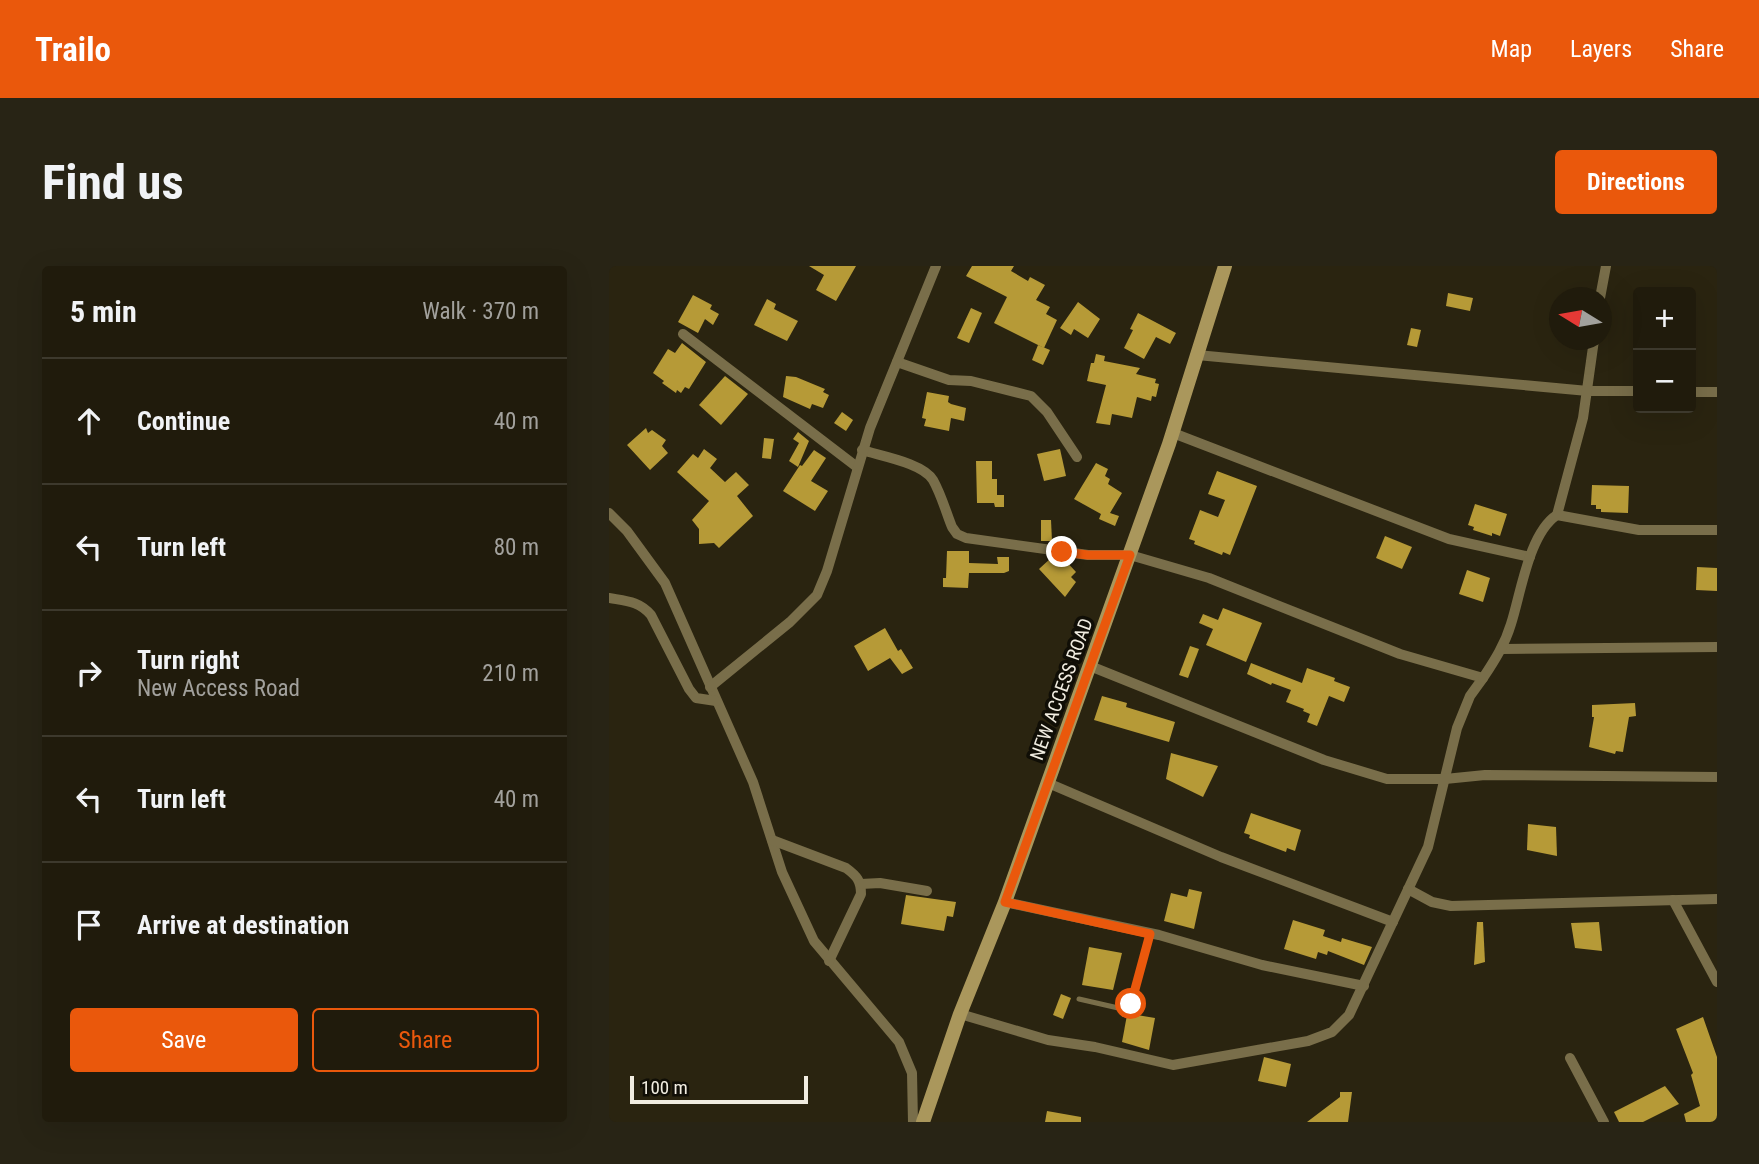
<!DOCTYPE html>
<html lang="en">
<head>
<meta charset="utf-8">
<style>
  :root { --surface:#201b0c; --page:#282415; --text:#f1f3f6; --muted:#a2a19d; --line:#3d392d; --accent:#ea580c }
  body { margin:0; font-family:"Roboto Condensed",sans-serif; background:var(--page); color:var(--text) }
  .controls { position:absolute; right:21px; top:21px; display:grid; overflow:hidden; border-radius:7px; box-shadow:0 7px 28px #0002 }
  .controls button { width:63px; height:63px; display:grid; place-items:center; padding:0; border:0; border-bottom:2px solid var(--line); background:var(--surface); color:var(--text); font:35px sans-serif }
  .compass { position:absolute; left:940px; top:21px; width:63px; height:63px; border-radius:50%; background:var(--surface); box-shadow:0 7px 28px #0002; rotate:281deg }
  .scale { position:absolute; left:21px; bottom:18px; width:178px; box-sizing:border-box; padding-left:7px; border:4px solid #f1ede1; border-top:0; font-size:19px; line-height:24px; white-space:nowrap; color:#f1ede1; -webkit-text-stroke:5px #100e06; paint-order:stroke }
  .stop { position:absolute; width:21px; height:21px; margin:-16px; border:5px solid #ea580c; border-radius:50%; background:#fff }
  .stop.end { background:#ea580c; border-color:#fff; box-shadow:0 2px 7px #0008 }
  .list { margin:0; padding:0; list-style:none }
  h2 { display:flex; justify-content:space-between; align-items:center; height:91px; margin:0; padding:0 28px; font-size:30px }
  h2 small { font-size:23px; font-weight:400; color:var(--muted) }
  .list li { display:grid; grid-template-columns:46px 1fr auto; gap:21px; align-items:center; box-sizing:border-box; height:126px; padding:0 28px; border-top:2px solid var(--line) }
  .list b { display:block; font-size:26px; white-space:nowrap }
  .list p { margin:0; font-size:23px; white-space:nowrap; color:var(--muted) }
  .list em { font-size:23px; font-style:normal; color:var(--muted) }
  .actions { display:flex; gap:14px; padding:21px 28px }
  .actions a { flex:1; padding:16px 0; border:2px solid var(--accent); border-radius:7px; text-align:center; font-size:24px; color:var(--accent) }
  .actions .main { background:var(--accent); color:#fff }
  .icon { flex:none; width:38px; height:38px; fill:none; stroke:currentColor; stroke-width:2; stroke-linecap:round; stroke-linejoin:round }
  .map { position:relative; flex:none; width:1108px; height:856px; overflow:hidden; border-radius:7px }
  header { display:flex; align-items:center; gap:42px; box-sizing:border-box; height:98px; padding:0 35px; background:var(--accent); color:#fff }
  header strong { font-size:33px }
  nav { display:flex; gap:38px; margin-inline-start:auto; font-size:24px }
  .intro { display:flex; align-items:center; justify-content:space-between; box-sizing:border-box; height:168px; padding:0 42px }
  h1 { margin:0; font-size:49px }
  .button { padding:18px 32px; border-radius:7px; background:var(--accent); color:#fff; font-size:24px; font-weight:700 }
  main { display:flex; gap:42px; padding:0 42px }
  aside { flex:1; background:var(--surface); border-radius:7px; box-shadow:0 7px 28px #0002 }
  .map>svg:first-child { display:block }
  .building { fill:#b69a37 }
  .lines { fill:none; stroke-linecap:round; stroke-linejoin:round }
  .service { stroke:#796e4a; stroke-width:5 }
  .minor { stroke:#796e4a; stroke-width:10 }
  .secondary { stroke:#aa975c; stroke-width:14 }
  .route { stroke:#ea580c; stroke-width:9 }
  .labels { text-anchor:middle; stroke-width:7; stroke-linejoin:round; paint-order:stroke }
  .street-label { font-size:19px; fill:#f1ede1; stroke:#100e06 }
</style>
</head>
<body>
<header>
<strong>Trailo</strong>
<nav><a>Map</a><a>Layers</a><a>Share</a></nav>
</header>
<div class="intro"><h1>Find us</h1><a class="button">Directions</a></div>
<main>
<aside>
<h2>5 min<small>Walk · 370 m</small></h2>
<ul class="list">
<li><svg class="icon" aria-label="ahead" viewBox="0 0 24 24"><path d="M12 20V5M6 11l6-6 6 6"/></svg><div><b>Continue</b></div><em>40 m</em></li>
<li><svg class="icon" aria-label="left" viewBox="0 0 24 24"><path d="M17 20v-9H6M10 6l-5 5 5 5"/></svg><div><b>Turn left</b></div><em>80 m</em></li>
<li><svg class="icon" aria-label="right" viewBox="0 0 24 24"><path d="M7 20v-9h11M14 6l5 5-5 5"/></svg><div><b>Turn right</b><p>New Access Road</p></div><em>210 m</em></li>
<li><svg class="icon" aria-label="left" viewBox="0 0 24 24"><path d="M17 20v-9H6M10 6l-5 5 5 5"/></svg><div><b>Turn left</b></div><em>40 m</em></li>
<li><svg class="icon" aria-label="arrive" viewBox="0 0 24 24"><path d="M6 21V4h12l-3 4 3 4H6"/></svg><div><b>Arrive at destination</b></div></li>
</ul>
<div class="actions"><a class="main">Save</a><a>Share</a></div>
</aside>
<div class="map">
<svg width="1108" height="856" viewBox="0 0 1108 856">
  <rect width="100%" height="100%" fill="#2a2410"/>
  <g class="building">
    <polygon points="200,0 247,0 227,35 207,24 215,9"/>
    <polygon points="363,0 405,0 402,5 419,15 421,11 436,19 427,34 441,41 437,48 448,54 435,82 385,57 398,31 357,10"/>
    <polygon points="839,27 864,32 861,45 837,40"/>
    <polygon points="84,29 103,39 101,43 110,48 104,59 96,53 89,67 69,56"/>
    <polygon points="158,33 167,38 165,43 189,55 178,75 145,59"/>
    <polygon points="469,36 491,53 479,72 465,63 462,69 451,62"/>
    <polygon points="362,42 373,47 360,77 348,72"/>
    <polygon points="529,47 567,67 561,78 547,71 535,93 515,82 524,64 521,63"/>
    <polygon points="802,62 812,64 808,81 798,79"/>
    <polygon points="73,77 97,96 80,123 76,121 72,127 68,124 67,127 53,117 55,115 44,107 59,83 66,87"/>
    <polygon points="429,79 441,84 434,99 423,94"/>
    <polygon points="487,88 496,90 495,95 531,102 527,108 547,113 546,117 550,118 547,131 543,130 542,135 528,131 523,152 503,148 501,159 487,157 497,119 478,115 482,97 485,97"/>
    <polygon points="116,110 139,128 112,159 90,139"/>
    <polygon points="177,110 187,111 216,123 214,126 220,129 214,142 203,138 201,143 174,131"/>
    <polygon points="318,126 340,130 339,136 342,138 357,142 355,155 342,152 340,165 315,160 317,153 313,152"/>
    <polygon points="233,146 244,154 237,165 225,157"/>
    <polygon points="37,162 39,167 43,164 57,174 53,180 59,187 41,204 18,179"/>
    <polygon points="189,166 200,175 189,201 180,195 190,177 184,173"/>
    <polygon points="155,172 165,173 162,193 153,192"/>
    <polygon points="95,183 108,193 101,202 116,216 127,206 140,219 128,230 144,250 110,282 105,277 90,278 90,263 83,254 100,235 68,206 84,188 89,192"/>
    <polygon points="451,183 457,210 435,215 428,188"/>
    <polygon points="205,184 217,192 202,215 219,225 206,245 174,225 191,199 193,200"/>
    <polygon points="367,195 383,195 383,213 388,213 388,229 395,229 395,241 386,241 385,237 368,237"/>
    <polygon points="487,197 499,203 496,210 501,213 499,218 513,227 501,247 510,250 506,260 490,253 492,248 465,233"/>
    <polygon points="608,205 648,220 621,289 614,286 613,289 603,285 585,278 586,275 580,273 591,244 609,251 616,234 599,228"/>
    <polygon points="983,219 1020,220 1019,247 992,246 992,243 987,243 987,239 982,239"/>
    <polygon points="866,238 898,248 891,270 883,267 883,270 864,264 865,261 859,259"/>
    <polygon points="432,254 442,254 443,275 432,275"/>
    <polygon points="776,270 803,281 793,303 767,292"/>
    <polygon points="338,285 360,285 360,297 389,298 388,291 400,291 400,305 395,307 360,307 359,322 334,321 334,312 337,312"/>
    <polygon points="442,292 456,294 467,306 462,311 467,316 456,331 430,303"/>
    <polygon points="1088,301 1108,302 1108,325 1087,324"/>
    <polygon points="858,304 881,312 874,336 850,328"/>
    <polygon points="614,342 653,357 637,396 597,379 604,363 590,357 594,348 609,354"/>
    <polygon points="276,362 289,385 292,383 304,402 293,408 281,392 259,405 245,380"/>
    <polygon points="581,380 590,383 579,412 570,409"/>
    <polygon points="642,397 693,417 698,402 726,412 725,415 741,421 735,436 720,430 708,460 698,456 701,448 694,445 695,443 677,436 682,424 663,417 662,419 638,408"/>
    <polygon points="493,430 518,437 517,441 566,456 560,476 485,454"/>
    <polygon points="1026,437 1027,450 1020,451 1014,486 1007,485 1006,488 980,481 985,451 983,451 983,439"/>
    <polygon points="562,487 609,500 594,531 557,513"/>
    <polygon points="642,547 692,564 686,585 678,582 677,586 640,572 641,569 635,567"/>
    <polygon points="919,558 947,561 948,590 918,584"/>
    <polygon points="580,623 593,626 585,663 555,655 562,627 578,631"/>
    <polygon points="297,629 347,636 344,651 338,650 335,665 292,658"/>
    <polygon points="684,654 716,664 714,670 732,676 733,672 763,681 755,699 719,685 718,689 709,686 707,693 675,683"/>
    <polygon points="868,656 874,656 876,696 865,699"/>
    <polygon points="990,656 993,685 966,682 962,657"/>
    <polygon points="480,681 513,687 504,724 473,719"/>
    <polygon points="452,728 462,732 454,753 444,749"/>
    <polygon points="522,748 546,752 540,784 513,776 518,749"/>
    <polygon points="1094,751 1108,791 1108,856 1077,856 1075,848 1091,840 1082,809 1084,807 1067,763"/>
    <polygon points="655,791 682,798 677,821 649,815"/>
    <polygon points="1056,820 1070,838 1034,856 1010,856 1005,846"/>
    <polygon points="731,826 743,826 739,856 698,856 731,831"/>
    <polygon points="438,845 472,851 472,856 436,856"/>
  </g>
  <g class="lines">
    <polyline class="service" points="470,733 518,744 522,738 541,668"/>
    <g class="minor">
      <polyline points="991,32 997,0"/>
      <polyline points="74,68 248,201"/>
      <polyline points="588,89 979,125 1029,125"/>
      <polyline points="288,96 340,114 362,115 422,130 438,146 468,191"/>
      <polyline points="1082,126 1108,126"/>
      <polyline points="564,167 840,273 921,291"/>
      <path d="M253,184c19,6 61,13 71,30 8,14 13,32 19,47l5,7 9,4 122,17h42l79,23 191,76 83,24 -13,18 -13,32 -29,119 -79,168 -17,17 -24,9 -135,24 -78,-18 -47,-7 -88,-26"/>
      <polyline points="0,247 18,265 56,317 144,516 173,606 205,675 290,776 303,807 304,856"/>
      <polyline points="948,249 974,152 985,74"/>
      <path d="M0,332c17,3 30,3 42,17l38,74 7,9 20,3"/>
      <polyline points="893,383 1108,381"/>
      <polyline points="481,400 715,494 778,513 836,513 876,509 1108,511"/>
      <path d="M874,412c12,-18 22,-34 28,-54 10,-31 18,-91 46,-109l82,15h78"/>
      <polyline points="101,421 181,356 208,329 218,305 261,162 327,0"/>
      <polyline points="439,517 612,591 784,656"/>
      <path d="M163,574l74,28c11,8 15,13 15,26l-32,67"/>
      <polyline points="252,618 271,617 318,625"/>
      <polyline points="799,623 823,636 842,640 1108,633"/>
      <polyline points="1064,634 1108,716"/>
      <polyline points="396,636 550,669 653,699 755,720"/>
      <polyline points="961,792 995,856"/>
    </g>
    <polyline class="secondary" points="314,856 351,748 396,636 560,178 616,0"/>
  </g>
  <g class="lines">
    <polyline class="route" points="453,286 479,289 521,289 396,636 541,668 522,738"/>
  </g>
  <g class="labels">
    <g class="street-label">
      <text transform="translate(452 423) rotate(-70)" y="7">NEW ACCESS ROAD</text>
    </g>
  </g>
</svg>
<div class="controls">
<button>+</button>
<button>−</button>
</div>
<svg class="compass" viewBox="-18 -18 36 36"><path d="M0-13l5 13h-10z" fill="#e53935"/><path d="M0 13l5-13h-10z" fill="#a2a19d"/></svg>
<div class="scale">100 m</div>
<div class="stop" style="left:522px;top:738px"></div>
<div class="stop end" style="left:453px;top:286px"></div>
</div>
</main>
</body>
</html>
